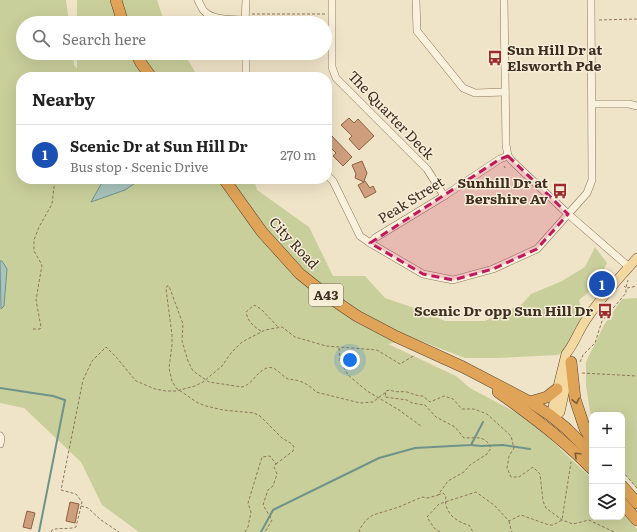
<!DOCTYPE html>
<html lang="en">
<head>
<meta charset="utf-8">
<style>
  :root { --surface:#fff; --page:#f2f2f2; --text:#222; --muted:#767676; --line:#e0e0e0; --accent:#1a73e8 }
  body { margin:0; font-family:Literata,serif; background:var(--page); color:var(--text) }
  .controls { position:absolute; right:12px; bottom:12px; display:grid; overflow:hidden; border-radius:8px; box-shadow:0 4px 16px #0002 }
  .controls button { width:36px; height:36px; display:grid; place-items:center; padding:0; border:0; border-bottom:1px solid var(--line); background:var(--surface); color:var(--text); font:20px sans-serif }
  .you { position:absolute; left:350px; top:360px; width:14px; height:14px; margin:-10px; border:3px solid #fff; border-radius:50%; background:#1a73e8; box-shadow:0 0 0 6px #1a73e833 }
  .badge { display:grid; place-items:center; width:26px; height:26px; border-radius:50%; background:var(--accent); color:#fff; font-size:13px; font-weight:700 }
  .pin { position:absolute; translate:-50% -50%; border:2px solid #fff; box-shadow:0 1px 4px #0006 }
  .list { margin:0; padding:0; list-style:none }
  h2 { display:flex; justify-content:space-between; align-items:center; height:52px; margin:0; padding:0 16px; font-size:17px }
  h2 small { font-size:13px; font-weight:400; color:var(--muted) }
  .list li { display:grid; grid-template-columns:26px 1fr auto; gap:12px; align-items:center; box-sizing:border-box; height:60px; padding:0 16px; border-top:1px solid var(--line) }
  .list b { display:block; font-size:15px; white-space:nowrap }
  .list p { margin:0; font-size:13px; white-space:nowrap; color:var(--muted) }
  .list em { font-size:13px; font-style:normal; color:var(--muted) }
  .icon { flex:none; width:22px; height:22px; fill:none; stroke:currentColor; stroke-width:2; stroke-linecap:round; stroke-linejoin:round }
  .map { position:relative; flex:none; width:637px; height:532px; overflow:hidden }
  .search { position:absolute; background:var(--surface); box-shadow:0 4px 16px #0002; left:16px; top:16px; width:316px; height:44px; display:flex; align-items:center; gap:10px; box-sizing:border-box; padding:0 14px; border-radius:22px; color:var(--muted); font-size:15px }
  .panel { position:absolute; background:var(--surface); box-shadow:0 4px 16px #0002; left:16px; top:72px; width:316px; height:112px; border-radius:16px }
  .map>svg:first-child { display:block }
  .green { fill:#c9cf9b }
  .water { fill:#a9c4bc; stroke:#6f938a }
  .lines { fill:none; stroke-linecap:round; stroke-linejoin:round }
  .stream { stroke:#6f938a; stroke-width:2 }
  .building { fill:#cf9f7d; stroke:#8d5f41 }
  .minor-casing { stroke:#8d765c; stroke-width:8 }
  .major-casing { stroke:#5b4430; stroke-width:10 }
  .highway-casing { stroke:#5b4430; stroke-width:12 }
  .path { stroke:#8d765c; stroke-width:1; stroke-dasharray:3 2; stroke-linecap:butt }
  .minor { stroke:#faf1dc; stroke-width:7 }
  .major { stroke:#f3d9a0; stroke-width:9 }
  .highway { stroke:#e0a458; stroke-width:11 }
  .oneway { stroke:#7e5d36 }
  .marked { fill:#c2185b; fill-opacity:0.2; stroke:#c2185b; stroke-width:3; stroke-dasharray:8 5; stroke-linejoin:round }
  .labels { text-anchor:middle; stroke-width:3; stroke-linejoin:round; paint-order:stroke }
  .shield { fill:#f7eed8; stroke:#756857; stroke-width:1 }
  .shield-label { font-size:13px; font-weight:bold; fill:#3d2e20 }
  .poi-label { font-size:14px; font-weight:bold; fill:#3d2e20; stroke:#f7eed8; text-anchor:end }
  .street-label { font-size:14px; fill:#3d2e20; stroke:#f7eed8 }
</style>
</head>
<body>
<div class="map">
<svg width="637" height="532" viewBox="0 0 637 532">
  <rect width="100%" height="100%" fill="#f0e4c8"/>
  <g class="green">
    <polygon points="0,0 66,0 69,23 23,23 23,53 73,53 74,65 77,69 77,53 184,53 198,77 21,77 21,179 254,179 257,190 309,227 333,276 365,276 385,298 417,309 445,321 485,321 522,304 531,294 562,281 585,267 595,247 607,263 594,288 579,300 584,319 575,328 567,349 558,355 499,358 465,358 413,338 388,344 456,376 470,388 530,420 592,479 592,517 622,517 622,512 637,529 637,532 139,532 102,505 81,462 24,408 0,403"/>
    <polygon points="77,0 157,0 162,15 166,23 77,23"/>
    <polygon points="637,298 637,489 622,471 622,415 592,415 592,423 586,386 586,362 604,325 622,299"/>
  </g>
  <g class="water">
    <polygon points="104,179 141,179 125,190 91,202"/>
    <polygon points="0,261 2,261 7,269 4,306 1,309"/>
  </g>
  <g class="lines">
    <g class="stream">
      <polyline points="0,388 53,396 65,400 39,532"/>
      <polyline points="471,445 481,446 503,445 530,449"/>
      <polyline points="261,532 273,510 379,458 415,448 471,445 483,422"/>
    </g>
  </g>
  <g class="building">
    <polygon points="349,118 354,123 358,119 374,136 359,150 349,139 352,136 341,125"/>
    <polygon points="329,133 352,157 343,166 333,156 336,153 327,144 327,135"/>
    <polygon points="362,161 367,173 364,181 365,181 370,188 373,186 376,192 365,198 358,185 364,182 355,178 356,174 352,165"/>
    <polygon points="70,502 79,504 75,523 66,521"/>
    <polygon points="27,511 35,513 31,529 23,527"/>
  </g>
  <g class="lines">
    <g class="minor-casing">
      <g id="minor">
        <path d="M198,0c2,4 4,9 6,11 9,10 29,8 41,9"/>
        <polyline points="332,0 332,67 336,78 427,169 444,196"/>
        <polyline points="416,0 417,31 463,88 475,93 505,92"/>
        <polyline points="504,0 506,145 508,156 512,161 568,214 629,267"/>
        <polyline points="245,23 246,0"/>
        <polyline points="246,53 246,77"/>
        <polyline points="593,104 629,104 637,106"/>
        <polyline points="327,175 333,181 360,236 370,243 423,274 453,280 493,269 537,249 587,193 592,180 591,0"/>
        <polyline points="370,243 375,238 444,196 500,159 508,156"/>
        <polyline points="0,436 1,438 0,444"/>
      </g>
    </g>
    <g class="major-casing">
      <g id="major">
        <path d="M553,418v-11l13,-53c9,-11 13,-25 22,-37 14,-21 32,-40 49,-59"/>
        <polyline points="553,418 560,412 570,366"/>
      </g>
    </g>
    <g class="highway-casing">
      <g id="highway">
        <polyline points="116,0 123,23"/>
        <polyline points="136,53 141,63 151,77"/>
        <polyline points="224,179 262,232 300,274 329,297 357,316 397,337 463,367 530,402 550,415 567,429 592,454"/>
        <polyline points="571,362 575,399 585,429 592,441"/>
        <path d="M498,392c33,23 66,48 94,77"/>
        <polyline points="530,402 547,397 557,389"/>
        <polyline points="622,486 637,503"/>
        <polyline points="622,503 637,520"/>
      </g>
    </g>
    <g class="path">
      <polyline points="252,14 325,14"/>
      <polyline points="599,20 637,19"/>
      <polyline points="504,166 505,168"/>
      <polyline points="626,287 628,280"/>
      <polyline points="627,288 637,286"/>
      <polyline points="33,329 40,329 41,327 36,300 42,265 34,251 34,240 39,227 52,204 55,179"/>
      <path d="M261,331c-8,-5 -13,-9 -15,-19l8,-7 7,4 18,19"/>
      <polyline points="339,348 340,361 348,375 367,391 399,410 421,426"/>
      <polyline points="580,362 583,355 595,343 602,321 626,293 626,288 624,286"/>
      <polyline points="582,373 637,376"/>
      <path d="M276,464l17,-13 1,-4 -2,-3 -10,-6 -22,-22 -6,-3 -31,-3 -17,-4 -8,-3 -22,-15 -4,-7 -3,-13 3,-23v-10l-6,-46 1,-3h2l14,38 -1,17 6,20 5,10 16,11 33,5c10,-2 15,-16 25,-19 9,-3 14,8 21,11 4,1 3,0 7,1 7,1 16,6 21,12l44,11 13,-1 13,-10"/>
      <polyline points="622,471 637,488"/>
      <path d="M438,495l5,-2 3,3c-3,15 9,26 23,29l4,7"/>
      <polyline points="81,506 88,508 101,520 119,532"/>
      <polyline points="509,521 511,530 512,532"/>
      <path d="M51,532l1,-2c8,-3 15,0 24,-3l6,-25 -6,-8 -15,-4 22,-110 9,-19 14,-14 10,10 20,24 19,8 11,2h10l19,-5 8,-4 19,-16 9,-13 11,-11 23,-12 17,-3 13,10 31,9 51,4 23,14 15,-9"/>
      <polyline points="245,532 248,527 251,512 248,503 262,457 270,456 276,464 274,467 277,474 273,486 268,490 263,505 272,520 265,532"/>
      <path d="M360,532l-1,-2 7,-10 7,-5 26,-8 23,-10 6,1 10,-3 10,-14 16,-9 6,-7 17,-11 4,-6c-6,-13 -14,-10 -27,-10l-9,-11 -19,-10 -11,-12 -13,-2 -5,-3 -22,-3 1,-6 4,-1c6,3 11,1 17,2 7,2 9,4 16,4l7,6 14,-6 9,3 9,10h12l13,5 24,22 3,12 -5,8 -2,12 4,9h8l14,-10 7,7 3,27 3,7 16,12 11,4 16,-4 25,12"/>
      <polyline points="440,532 434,528 427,517 439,504 476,492 494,505 509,521 521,515 549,525 553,525 562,520 571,462"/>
    </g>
    <use href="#minor" class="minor"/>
    <use href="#major" class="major"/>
    <use href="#highway" class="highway"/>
  </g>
  <defs><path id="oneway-chevron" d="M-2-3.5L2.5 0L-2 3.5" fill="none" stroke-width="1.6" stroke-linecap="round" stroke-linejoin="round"/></defs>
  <g class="oneway">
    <use href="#oneway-chevron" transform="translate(576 401) rotate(77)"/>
    <use href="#oneway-chevron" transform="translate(577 455) rotate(-137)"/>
  </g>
  <path class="marked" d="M508,156l60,58 -31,35 -44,20 -40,11 -30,-6 -53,-31 130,-84z"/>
  <defs>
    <g id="bus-bare" transform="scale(1.2)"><path d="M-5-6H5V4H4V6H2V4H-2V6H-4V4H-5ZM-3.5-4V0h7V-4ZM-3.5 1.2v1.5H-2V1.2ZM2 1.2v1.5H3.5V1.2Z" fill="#9e2a2b" stroke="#f7eed8" stroke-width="2.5" paint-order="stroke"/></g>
  </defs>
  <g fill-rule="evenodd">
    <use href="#bus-bare" x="495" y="58"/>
    <use href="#bus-bare" x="560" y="191"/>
    <use href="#bus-bare" x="605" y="311"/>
  </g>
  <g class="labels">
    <rect class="shield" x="309" y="284" width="34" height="22" rx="3"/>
    <g class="shield-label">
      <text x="326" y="300">A43</text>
    </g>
    <g class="poi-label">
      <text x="507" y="55" text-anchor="start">Sun Hill Dr at<tspan x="507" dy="16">Elsworth Pde</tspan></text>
      <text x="548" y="188">Sunhill Dr at<tspan x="548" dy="16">Bershire Av</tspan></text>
      <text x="593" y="316">Scenic Dr opp Sun Hill Dr</text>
    </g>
    <g class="street-label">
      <text transform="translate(391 115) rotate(46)" y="5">The Quarter Deck</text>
      <text transform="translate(411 200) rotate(-32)" y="5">Peak Street</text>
      <text transform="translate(294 243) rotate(47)" y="5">City Road</text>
    </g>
  </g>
</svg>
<div class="controls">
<button>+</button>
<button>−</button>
<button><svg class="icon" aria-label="layers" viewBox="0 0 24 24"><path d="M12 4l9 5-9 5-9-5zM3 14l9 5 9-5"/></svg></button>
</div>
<div class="you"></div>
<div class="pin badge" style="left:602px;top:284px;background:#1a4fb4">1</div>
<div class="search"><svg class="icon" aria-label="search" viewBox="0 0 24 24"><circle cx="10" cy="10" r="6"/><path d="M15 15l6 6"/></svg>Search here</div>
<section class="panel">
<h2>Nearby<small></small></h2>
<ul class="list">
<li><span class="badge" style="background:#1a4fb4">1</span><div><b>Scenic Dr at Sun Hill Dr</b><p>Bus stop · Scenic Drive</p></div><em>270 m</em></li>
</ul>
</section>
</div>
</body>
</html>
